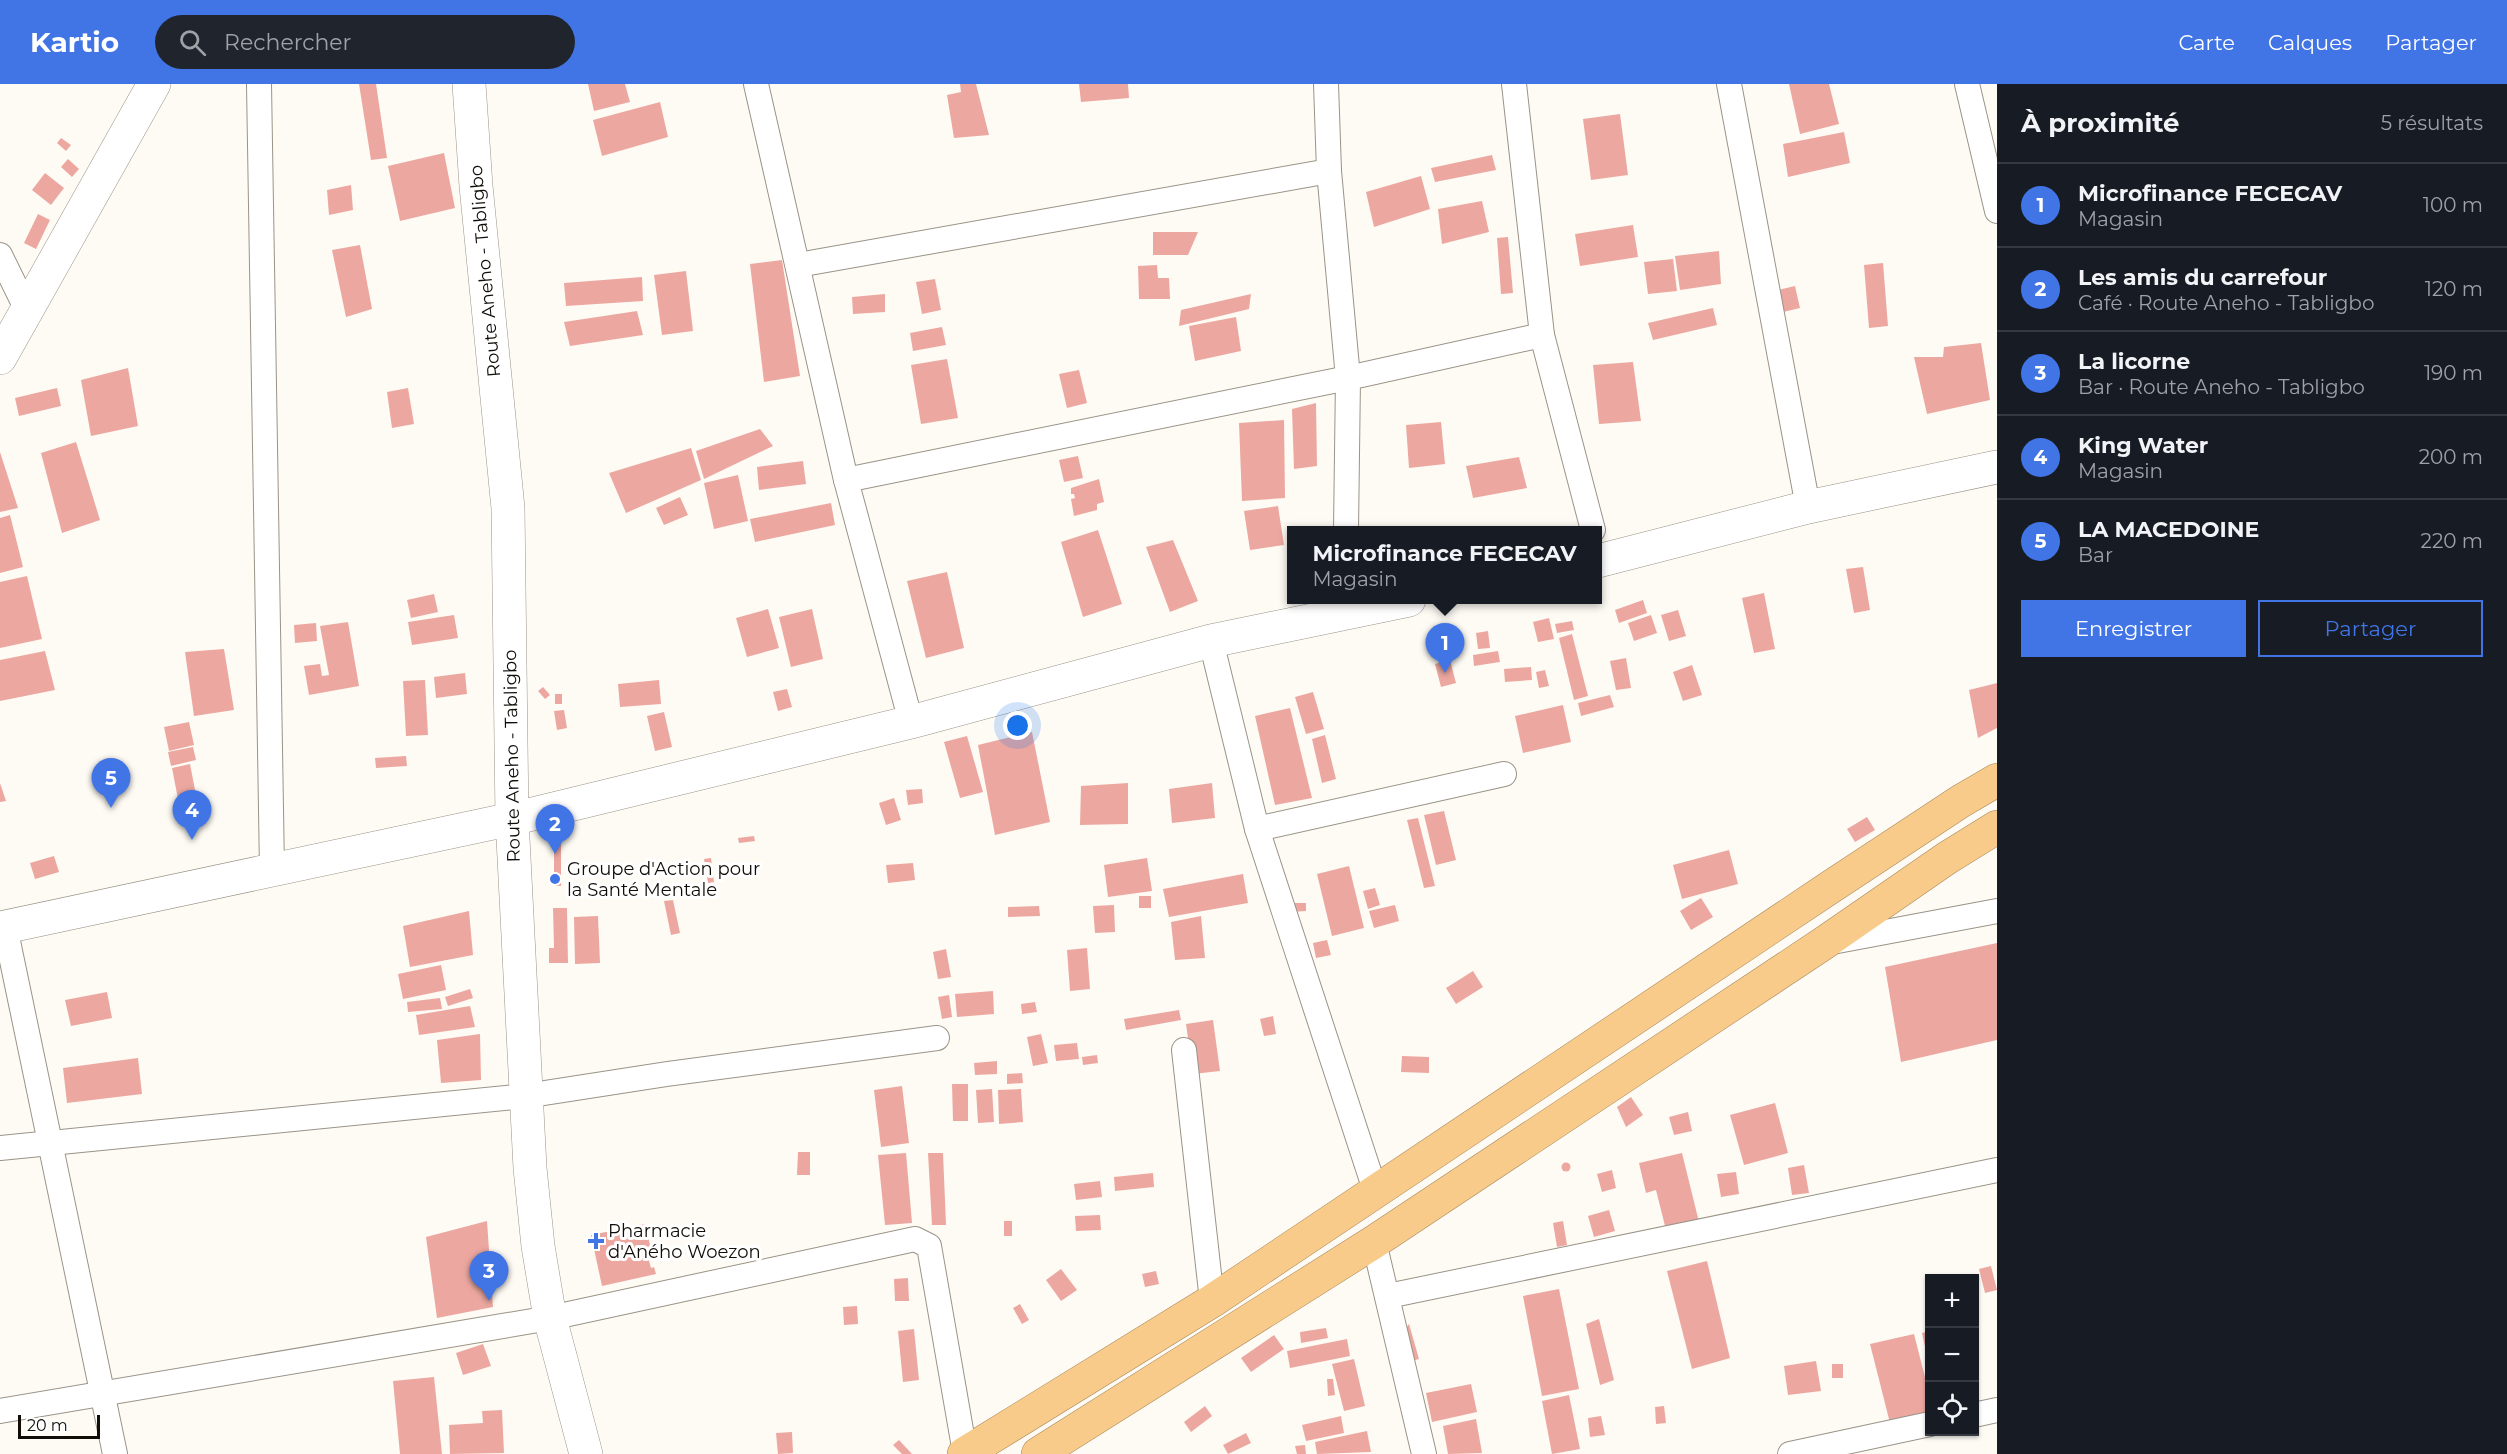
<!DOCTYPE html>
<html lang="fr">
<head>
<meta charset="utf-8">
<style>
  :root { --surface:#171b24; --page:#20242c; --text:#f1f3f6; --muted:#9ea1a6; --line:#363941; --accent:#4175e6 }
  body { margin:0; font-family:Montserrat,sans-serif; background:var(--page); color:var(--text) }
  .controls { position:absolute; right:18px; bottom:18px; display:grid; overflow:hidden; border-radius:0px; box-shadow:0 2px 4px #0004 }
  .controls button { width:54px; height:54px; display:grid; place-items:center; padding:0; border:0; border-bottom:2px solid var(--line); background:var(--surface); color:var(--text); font:30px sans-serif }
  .scale { position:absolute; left:18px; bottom:15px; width:82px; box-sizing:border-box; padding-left:6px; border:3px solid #100d08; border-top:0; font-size:16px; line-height:21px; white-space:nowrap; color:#100d08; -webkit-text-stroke:4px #fff; paint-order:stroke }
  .you { position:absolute; left:1018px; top:642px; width:21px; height:21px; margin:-15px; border:4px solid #fff; border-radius:50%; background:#1a73e8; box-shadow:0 0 0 9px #1a73e833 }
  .badge { display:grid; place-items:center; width:39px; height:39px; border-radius:50%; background:var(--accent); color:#fff; font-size:20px; font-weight:700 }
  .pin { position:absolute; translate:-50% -50px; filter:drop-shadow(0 2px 3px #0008) }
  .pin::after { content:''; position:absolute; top:32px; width:21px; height:18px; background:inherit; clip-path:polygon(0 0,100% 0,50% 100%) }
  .popup { position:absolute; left:1287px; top:442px; width:315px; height:78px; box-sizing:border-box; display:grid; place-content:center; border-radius:0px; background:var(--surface); filter:drop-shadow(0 2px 4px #0005); font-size:20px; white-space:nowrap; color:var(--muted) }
  .popup b { font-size:22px; color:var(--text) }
  .popup::after { content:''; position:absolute; left:50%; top:100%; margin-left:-12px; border:12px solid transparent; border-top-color:var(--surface) }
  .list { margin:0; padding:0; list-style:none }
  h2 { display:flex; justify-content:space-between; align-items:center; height:78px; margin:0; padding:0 24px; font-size:26px }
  h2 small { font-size:20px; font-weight:400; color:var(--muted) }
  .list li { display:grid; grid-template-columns:39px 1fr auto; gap:18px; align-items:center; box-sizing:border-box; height:84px; padding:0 24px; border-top:2px solid var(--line) }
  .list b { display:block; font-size:22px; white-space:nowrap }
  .list p { margin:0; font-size:20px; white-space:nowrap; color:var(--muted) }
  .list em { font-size:20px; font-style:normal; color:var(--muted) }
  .actions { display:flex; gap:12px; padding:18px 24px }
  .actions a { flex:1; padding:14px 0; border:2px solid var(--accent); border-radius:0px; text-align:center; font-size:21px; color:var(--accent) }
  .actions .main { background:var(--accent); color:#fff }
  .icon { flex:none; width:33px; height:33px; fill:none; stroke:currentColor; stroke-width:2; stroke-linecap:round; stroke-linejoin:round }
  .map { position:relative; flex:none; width:1997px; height:1370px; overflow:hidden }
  header { display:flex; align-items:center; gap:36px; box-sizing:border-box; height:84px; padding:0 30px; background:var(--accent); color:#fff }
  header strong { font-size:28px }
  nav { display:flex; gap:33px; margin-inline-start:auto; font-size:21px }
  .search { width:420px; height:54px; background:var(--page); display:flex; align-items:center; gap:15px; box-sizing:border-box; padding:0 21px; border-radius:33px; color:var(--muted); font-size:22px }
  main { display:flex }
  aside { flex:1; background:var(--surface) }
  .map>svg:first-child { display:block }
  .building { fill:#eca8a0 }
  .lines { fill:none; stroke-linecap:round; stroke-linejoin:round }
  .street-casing { stroke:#9b9387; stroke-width:26 }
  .secondary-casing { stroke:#9b9387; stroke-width:34 }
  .highway-casing { stroke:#a7885c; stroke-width:34 }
  .street { stroke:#fff; stroke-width:24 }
  .secondary { stroke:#fff; stroke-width:33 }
  .highway { stroke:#f8cb8a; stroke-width:33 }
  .poi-dot { fill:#4175e6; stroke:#fff; stroke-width:2 }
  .labels { text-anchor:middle; stroke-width:6; stroke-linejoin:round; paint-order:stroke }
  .street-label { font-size:18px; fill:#100d08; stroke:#fff }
  .poi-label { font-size:18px; fill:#100d08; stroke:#fff; text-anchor:start }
</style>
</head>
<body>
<header>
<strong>Kartio</strong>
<div class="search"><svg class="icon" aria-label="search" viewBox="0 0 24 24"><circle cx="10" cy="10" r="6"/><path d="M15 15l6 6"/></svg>Rechercher</div>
<nav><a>Carte</a><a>Calques</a><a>Partager</a></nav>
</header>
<main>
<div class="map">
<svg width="1997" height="1370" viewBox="0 0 1997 1370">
  <rect width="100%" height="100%" fill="#fefbf5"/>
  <g class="building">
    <polygon points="359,0 376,0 387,74 371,76"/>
    <polygon points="588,0 625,0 630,18 594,27"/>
    <polygon points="960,0 976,0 989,51 954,54 947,11 961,8"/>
    <polygon points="1079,0 1128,0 1129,14 1081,18"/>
    <polygon points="1789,0 1829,0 1839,40 1800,50"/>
    <polygon points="660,18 668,53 602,72 593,36"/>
    <polygon points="1620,30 1628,91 1591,96 1583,35"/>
    <polygon points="1844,48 1850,79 1788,93 1783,60"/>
    <polygon points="61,54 71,61 66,67 57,59"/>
    <polygon points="444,69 455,124 400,137 388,82"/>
    <polygon points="1492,71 1496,86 1435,98 1431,84"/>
    <polygon points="68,75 79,85 72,93 61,83"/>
    <polygon points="45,89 64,104 51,121 32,106"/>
    <polygon points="1421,92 1430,125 1374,143 1366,108"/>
    <polygon points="351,101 353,126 329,131 327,106"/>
    <polygon points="1482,117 1489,148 1442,160 1438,125"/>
    <polygon points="38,130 50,136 36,165 24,159"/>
    <polygon points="1633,141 1638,173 1580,182 1575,150"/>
    <polygon points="1153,148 1198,148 1188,171 1153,171"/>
    <polygon points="1508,153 1513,209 1501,210 1497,154"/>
    <polygon points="360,161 372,225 346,233 332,166"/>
    <polygon points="1719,167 1721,200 1680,206 1675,172"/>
    <polygon points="1673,175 1677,207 1648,210 1644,178"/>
    <polygon points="782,176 800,292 764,298 750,180"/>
    <polygon points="1883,179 1888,242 1869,244 1864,181"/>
    <polygon points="1157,181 1158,194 1169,194 1170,215 1139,215 1138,182"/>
    <polygon points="686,187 693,247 662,251 654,191"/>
    <polygon points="642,193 643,217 566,222 564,199"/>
    <polygon points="935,195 941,226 922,230 916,198"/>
    <polygon points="1795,202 1800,224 1779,229 1774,207"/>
    <polygon points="885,210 885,228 853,230 852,213"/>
    <polygon points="1251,210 1249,225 1179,242 1181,226"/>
    <polygon points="1713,224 1717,241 1653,256 1648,239"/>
    <polygon points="637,227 643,251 570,262 564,238"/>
    <polygon points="1236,233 1241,267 1195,277 1189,242"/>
    <polygon points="942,243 946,261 913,267 910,249"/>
    <polygon points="1981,259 1990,316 1927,330 1914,273 1943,273 1944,263"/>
    <polygon points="947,275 958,334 921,340 911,281"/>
    <polygon points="1633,278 1641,337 1599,340 1593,281"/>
    <polygon points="128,284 138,342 91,352 81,296"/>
    <polygon points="1079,286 1087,319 1067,324 1059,290"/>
    <polygon points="57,304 61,322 19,332 15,314"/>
    <polygon points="408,304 414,340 392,344 387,308"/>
    <polygon points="1316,319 1317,382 1294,385 1292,325"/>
    <polygon points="1284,336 1285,414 1242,417 1239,339"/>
    <polygon points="1441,338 1445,380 1409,384 1406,341"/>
    <polygon points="760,345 773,362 704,395 696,367"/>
    <polygon points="76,358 100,436 62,449 41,369"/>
    <polygon points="691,364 701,396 626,429 609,389"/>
    <polygon points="0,368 18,424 0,428"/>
    <polygon points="1078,372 1083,394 1064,398 1059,376"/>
    <polygon points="1519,373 1527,404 1473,414 1466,382"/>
    <polygon points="803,377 806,400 759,406 757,383"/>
    <polygon points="738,391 748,437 714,445 704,399"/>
    <polygon points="1099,395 1104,418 1097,420 1097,426 1074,432 1071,415 1075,414 1074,410 1071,410 1071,404"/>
    <polygon points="680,413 688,431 664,441 656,424"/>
    <polygon points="831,419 835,441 755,458 750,435"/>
    <polygon points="1278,422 1284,461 1250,466 1244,427"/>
    <polygon points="10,431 23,483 0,489 0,434"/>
    <polygon points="1098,446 1122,520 1083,533 1061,458"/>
    <polygon points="1173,456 1198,517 1170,528 1146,463"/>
    <polygon points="1863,483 1870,526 1854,529 1846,485"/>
    <polygon points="947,488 964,564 926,574 907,497"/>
    <polygon points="27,492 42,555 0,564 0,498"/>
    <polygon points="1764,509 1775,565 1754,569 1742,514"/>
    <polygon points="434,510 438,528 411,534 407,516"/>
    <polygon points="1643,516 1647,529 1619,539 1615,526"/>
    <polygon points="768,525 779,564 747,573 736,534"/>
    <polygon points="812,525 823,575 791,583 779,533"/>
    <polygon points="1678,526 1686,552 1669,557 1661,531"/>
    <polygon points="454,531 458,554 412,561 408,538"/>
    <polygon points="1651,531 1657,549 1634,557 1628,539"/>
    <polygon points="1549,534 1554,555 1538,558 1533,538"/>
    <polygon points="1572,537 1574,546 1557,549 1555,540"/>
    <polygon points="348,538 359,602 309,611 304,582 320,580 322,592 329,591 320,542"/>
    <polygon points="316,539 317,557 295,559 294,541"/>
    <polygon points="1488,547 1490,564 1478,565 1476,549"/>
    <polygon points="1572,550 1588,612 1574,616 1559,554"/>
    <polygon points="224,565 234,626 194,632 185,568"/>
    <polygon points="45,567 55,606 0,617 0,576"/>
    <polygon points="1498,567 1500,578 1474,582 1473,571"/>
    <polygon points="1626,574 1631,604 1616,606 1610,577"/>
    <polygon points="1450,576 1456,599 1441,603 1435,580"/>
    <polygon points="1692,581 1702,611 1683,617 1673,588"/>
    <polygon points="1531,583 1532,596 1505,598 1504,585"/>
    <polygon points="1545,586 1549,602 1539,604 1536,588"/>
    <polygon points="465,589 467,610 436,614 434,593"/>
    <polygon points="425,596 428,651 406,652 403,597"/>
    <polygon points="659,596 661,620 620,623 618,600"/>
    <polygon points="1997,599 1997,644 1978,654 1969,606"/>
    <polygon points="543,603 550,611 545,615 538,607"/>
    <polygon points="787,605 792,623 778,627 773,608"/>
    <polygon points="1313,608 1324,645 1306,650 1295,613"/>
    <rect x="555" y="610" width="7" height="10"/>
    <polygon points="1610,611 1614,623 1581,632 1578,619"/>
    <polygon points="1563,621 1571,658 1523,669 1515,632"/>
    <polygon points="1290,624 1312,714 1275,721 1255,632"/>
    <polygon points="564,626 567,644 557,646 554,627"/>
    <polygon points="664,628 672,663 655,667 647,632"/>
    <polygon points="189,638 194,661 169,667 164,643"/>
    <polygon points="1032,648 1050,738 995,751 978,661"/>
    <polygon points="1325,651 1336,695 1322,699 1312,655"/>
    <polygon points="967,652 983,708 960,714 944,658"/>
    <polygon points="193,663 196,676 171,682 168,668"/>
    <polygon points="406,672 407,682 376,684 375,674"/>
    <polygon points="190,680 201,737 183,741 172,684"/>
    <polygon points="0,699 6,717 0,718"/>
    <polygon points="1128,699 1128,740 1080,741 1081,702"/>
    <polygon points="1212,699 1215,734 1172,739 1169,705"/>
    <polygon points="922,705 923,719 908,721 906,706"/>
    <polygon points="894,714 901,736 886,741 879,719"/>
    <polygon points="1444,727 1456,776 1436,781 1424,731"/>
    <polygon points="1867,733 1875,746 1855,758 1847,745"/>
    <polygon points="1418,734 1435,802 1424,804 1407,736"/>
    <polygon points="754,752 755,757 739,759 738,754"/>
    <rect x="554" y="760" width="7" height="42"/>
    <polygon points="1729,766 1738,800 1682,815 1673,781"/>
    <polygon points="54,772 59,788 35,795 30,779"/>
    <polygon points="711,774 714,798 708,799 704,775"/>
    <polygon points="1147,774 1152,807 1108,813 1104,781"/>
    <polygon points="913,779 915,796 888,799 886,781"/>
    <polygon points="1349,782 1364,844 1332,852 1317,790"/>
    <polygon points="1243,790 1248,819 1169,833 1163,805"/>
    <polygon points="1375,804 1380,821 1368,825 1363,807"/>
    <rect x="1139" y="812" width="12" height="12"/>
    <polygon points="1701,814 1713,833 1691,846 1680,827"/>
    <polygon points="673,816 680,849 671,851 664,817"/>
    <polygon points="1291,819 1306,819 1306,827 1291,828"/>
    <polygon points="1114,821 1115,848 1095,849 1093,822"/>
    <polygon points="1395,821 1399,837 1374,844 1369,827"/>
    <polygon points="1039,822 1040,832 1008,833 1008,823"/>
    <polygon points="553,824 567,824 568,879 549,879 549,864 554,864"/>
    <polygon points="469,827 473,871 410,883 403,842"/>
    <polygon points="598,832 600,879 575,880 574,833"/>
    <polygon points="1201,832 1205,874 1175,876 1171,838"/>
    <polygon points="1327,856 1331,871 1316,874 1313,859"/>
    <polygon points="1997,859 1997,956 1901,978 1885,883"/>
    <polygon points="1087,864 1090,905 1070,907 1067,866"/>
    <polygon points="946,865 951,893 938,895 933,868"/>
    <polygon points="441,881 446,906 403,915 398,890"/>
    <polygon points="1473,887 1483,903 1456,920 1446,904"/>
    <polygon points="470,905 473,914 448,922 445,913"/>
    <polygon points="993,907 994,930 957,933 955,910"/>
    <polygon points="107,908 112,934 71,942 65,916"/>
    <polygon points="949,911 952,933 942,935 938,913"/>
    <polygon points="440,914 442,925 408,928 407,918"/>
    <polygon points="1035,918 1037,928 1022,930 1021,920"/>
    <polygon points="470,922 475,943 419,951 416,931"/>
    <polygon points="1179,926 1181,936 1126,946 1124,935"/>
    <polygon points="1273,932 1276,950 1264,952 1260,935"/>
    <polygon points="1213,936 1220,987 1193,990 1186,940"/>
    <polygon points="480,950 481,996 441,999 437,956"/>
    <polygon points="1041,950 1048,979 1033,982 1027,953"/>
    <polygon points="1077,959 1079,975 1056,977 1054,961"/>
    <polygon points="1097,971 1098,979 1083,981 1082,973"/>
    <polygon points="1402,972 1429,973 1429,989 1401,988"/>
    <polygon points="138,974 142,1010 67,1019 63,984"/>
    <polygon points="997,977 997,990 975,991 974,979"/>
    <polygon points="1022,989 1023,999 1007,1000 1007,990"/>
    <polygon points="952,1000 968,1000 968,1037 953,1037"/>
    <polygon points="902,1002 909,1059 881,1063 874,1006"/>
    <polygon points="992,1005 994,1038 978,1039 976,1006"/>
    <polygon points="1021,1005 1023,1038 999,1040 998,1006"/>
    <polygon points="1631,1013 1643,1031 1626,1043 1617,1023"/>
    <polygon points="1775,1019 1788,1069 1744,1081 1730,1031"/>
    <polygon points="1688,1028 1692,1047 1674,1051 1669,1033"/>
    <polygon points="798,1068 810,1068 810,1091 797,1091"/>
    <polygon points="906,1069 912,1139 885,1141 878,1071"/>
    <polygon points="928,1069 943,1069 946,1141 932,1141"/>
    <polygon points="1682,1069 1699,1138 1666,1146 1656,1106 1646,1109 1639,1079"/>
    <circle cx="1566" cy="1083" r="4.5"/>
    <polygon points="1804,1081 1809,1109 1792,1111 1788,1084"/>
    <polygon points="1612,1086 1616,1104 1602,1108 1597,1090"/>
    <polygon points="1736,1088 1739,1110 1721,1113 1717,1090"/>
    <polygon points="1153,1089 1154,1103 1115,1107 1114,1093"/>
    <polygon points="1100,1097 1102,1113 1076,1116 1074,1100"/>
    <polygon points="1609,1126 1615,1147 1594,1153 1588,1132"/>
    <polygon points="1100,1131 1101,1146 1076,1147 1075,1132"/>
    <polygon points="487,1137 493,1223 437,1234 426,1153"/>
    <rect x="1004" y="1137" width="8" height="15"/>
    <polygon points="1563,1137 1567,1161 1557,1163 1553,1139"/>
    <polygon points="645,1140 652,1169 647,1170 651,1184 654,1183 656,1190 602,1202 591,1151"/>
    <polygon points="1707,1177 1730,1274 1692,1285 1667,1187"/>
    <polygon points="1991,1182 1997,1206 1985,1209 1979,1185"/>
    <polygon points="1061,1185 1077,1206 1061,1217 1046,1196"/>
    <polygon points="1156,1187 1159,1200 1145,1203 1142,1190"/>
    <polygon points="908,1194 909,1217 895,1217 894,1195"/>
    <polygon points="1559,1205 1579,1305 1542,1312 1523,1212"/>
    <polygon points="1020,1220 1029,1236 1022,1240 1013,1224"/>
    <polygon points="857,1222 858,1240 844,1241 843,1223"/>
    <polygon points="1599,1235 1614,1296 1600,1301 1586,1240"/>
    <polygon points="1409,1240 1419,1275 1404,1279 1398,1254"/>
    <polygon points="1326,1244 1328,1254 1301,1259 1300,1248"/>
    <polygon points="914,1245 919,1296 903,1298 898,1247"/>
    <polygon points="1930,1247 1930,1280 1929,1281 1922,1249"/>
    <polygon points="1914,1250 1930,1313 1930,1334 1891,1343 1870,1260"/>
    <polygon points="1274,1251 1284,1265 1251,1288 1241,1274"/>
    <polygon points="1347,1255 1350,1272 1290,1284 1287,1267"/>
    <polygon points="483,1260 491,1282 463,1291 456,1269"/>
    <polygon points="1354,1275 1365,1322 1344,1327 1332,1280"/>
    <polygon points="1816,1277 1821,1307 1788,1311 1784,1282"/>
    <rect x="1832" y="1280" width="11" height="14"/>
    <polygon points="434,1293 442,1370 400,1370 393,1297"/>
    <polygon points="1327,1295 1333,1295 1335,1311 1328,1312"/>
    <polygon points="1471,1300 1477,1328 1432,1338 1426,1309"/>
    <polygon points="1569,1311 1580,1365 1552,1370 1542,1317"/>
    <polygon points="1205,1322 1212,1332 1191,1348 1184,1338"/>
    <polygon points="1664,1322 1666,1339 1656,1340 1655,1323"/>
    <polygon points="502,1326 504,1369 450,1370 449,1341 483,1339 482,1327"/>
    <polygon points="1341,1332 1344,1349 1306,1357 1302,1341"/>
    <polygon points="1601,1332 1605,1351 1590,1353 1588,1334"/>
    <polygon points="1476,1335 1482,1369 1448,1370 1443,1342"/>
    <polygon points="1367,1347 1371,1368 1317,1370 1315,1358"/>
    <polygon points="792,1348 793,1369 778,1370 776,1349"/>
    <polygon points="1246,1349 1251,1359 1228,1370 1223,1361"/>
    <polygon points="899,1356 912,1370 902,1370 893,1361"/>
    <polygon points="1305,1361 1306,1370 1297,1370 1295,1362"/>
  </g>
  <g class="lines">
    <g class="street-casing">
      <g id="street">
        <polyline points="259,0 272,786"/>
        <polyline points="756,0 846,396 911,638"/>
        <polyline points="1326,0 1329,87 1348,294 1346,446"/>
        <polyline points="1514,0 1542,251 1593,446"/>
        <polyline points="1729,0 1808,423"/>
        <polyline points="1967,0 1997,127"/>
        <polyline points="0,171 27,226"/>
        <polyline points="798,181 1329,87"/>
        <polyline points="846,396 1348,294 1542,251"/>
        <polyline points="1211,557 1257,745 1376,1109"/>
        <polyline points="1257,745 1504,690"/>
        <polyline points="5,843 115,1370"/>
        <polyline points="1832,858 1997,827"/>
        <polyline points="1184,966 1212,1217"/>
        <polyline points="0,1064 525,1012 667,990 937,954"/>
        <polyline points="1374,1158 1424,1370"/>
        <polyline points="1388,1212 1997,1086"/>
        <polyline points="0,1327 550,1234 915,1155 929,1162 965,1369"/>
        <polyline points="1974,1331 1997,1326"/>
        <polyline points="1790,1370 1930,1340"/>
      </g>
    </g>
    <g class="secondary-casing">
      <g id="secondary">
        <polyline points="469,0 476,102 508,424 512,735 530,1084 538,1162 550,1234 586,1370"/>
        <polyline points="0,274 154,0"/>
        <polyline points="1598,477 1808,423 1997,383"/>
        <polyline points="0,844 512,735 911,638 1211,557 1409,516"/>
      </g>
    </g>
    <g class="highway-casing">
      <g id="highway">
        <polyline points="964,1370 1212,1217 1829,804 1961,717 1997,696"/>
        <polyline points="1038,1370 1374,1158 1824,859 1947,774 1997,743"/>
      </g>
    </g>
    <use href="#street" class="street"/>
    <use href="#secondary" class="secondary"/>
    <use href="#highway" class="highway"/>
  </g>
  <g class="poi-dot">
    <circle cx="555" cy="795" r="6"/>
    <path d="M593 1148h6v6h6v6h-6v6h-6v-6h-6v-6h6z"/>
  </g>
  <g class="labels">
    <g class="street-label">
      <text transform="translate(485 187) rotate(-95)" y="6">Route Aneho - Tabligbo</text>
      <text transform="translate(512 672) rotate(-91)" y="6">Route Aneho - Tabligbo</text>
    </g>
    <g class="poi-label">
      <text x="567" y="791">Groupe d'Action pour<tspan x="567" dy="21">la Santé Mentale</tspan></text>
      <text x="608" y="1153">Pharmacie<tspan x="608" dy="21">d'Aného Woezon</tspan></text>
    </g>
  </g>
</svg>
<div class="controls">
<button>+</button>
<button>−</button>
<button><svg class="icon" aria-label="locate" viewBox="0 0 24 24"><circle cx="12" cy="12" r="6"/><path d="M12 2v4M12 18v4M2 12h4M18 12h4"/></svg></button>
</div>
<div class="scale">20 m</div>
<div class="you"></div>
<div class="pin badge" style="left:1445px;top:589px">1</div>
<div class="popup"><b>Microfinance FECECAV</b>Magasin</div>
<div class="pin badge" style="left:555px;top:770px">2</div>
<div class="pin badge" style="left:489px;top:1217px">3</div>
<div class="pin badge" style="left:192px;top:756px">4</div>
<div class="pin badge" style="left:111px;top:724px">5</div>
</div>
<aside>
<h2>À proximité<small>5 résultats</small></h2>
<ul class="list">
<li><span class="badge">1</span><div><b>Microfinance FECECAV</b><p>Magasin</p></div><em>100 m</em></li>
<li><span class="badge">2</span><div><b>Les amis du carrefour</b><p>Café · Route Aneho - Tabligbo</p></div><em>120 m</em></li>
<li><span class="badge">3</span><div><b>La licorne</b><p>Bar · Route Aneho - Tabligbo</p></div><em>190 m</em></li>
<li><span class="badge">4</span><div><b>King Water</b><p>Magasin</p></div><em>200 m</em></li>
<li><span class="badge">5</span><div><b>LA MACEDOINE</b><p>Bar</p></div><em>220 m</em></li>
</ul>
<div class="actions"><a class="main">Enregistrer</a><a>Partager</a></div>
</aside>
</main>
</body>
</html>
